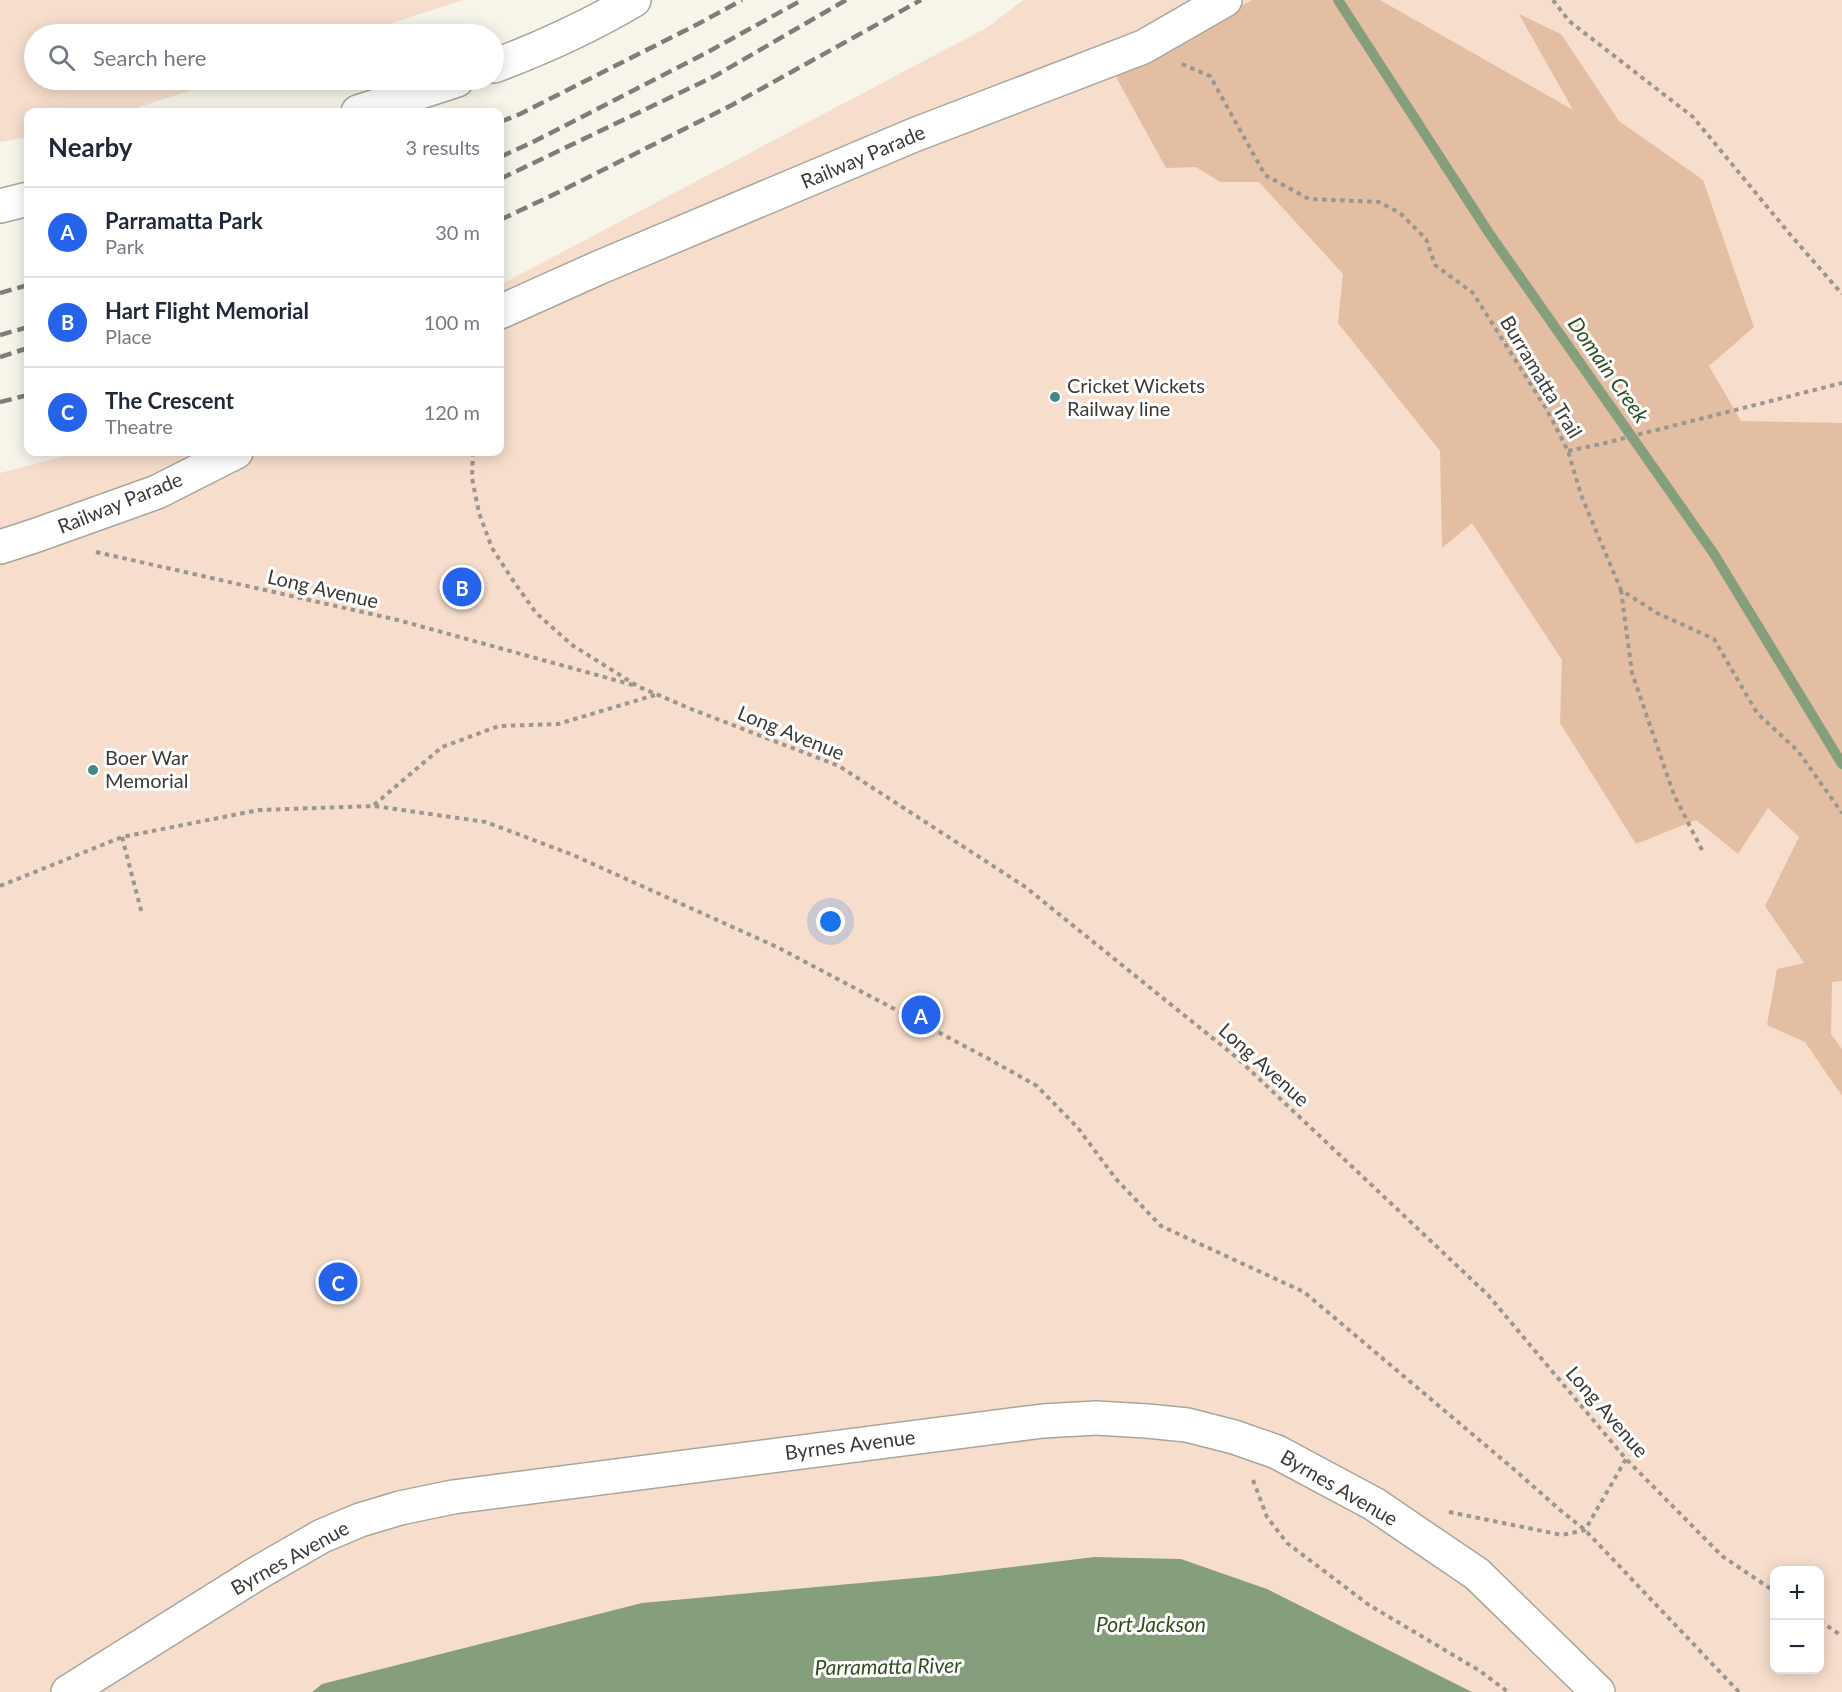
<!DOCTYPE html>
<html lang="en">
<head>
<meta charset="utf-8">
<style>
  :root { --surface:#fff; --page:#f6f6f7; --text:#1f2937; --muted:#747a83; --line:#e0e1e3; --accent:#2563eb }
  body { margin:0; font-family:Lato,sans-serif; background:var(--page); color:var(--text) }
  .controls { position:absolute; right:18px; bottom:18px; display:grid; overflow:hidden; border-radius:12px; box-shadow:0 3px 15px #0003 }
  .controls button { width:54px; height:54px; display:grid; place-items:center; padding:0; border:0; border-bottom:2px solid var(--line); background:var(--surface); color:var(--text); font:30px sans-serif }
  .you { position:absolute; left:831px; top:922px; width:21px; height:21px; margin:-15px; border:4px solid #fff; border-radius:50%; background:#1a73e8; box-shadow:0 0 0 9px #1a73e833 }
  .badge { display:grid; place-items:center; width:39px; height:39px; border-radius:50%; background:var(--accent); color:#fff; font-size:20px; font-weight:700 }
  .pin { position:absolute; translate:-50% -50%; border:3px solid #fff; box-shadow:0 2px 6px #0006 }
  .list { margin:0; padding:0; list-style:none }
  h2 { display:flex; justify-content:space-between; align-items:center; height:78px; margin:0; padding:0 24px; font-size:26px }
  h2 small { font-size:20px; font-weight:400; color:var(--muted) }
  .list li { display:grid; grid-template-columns:39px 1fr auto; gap:18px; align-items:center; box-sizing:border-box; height:90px; padding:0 24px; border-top:2px solid var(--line) }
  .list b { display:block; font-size:22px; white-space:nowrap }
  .list p { margin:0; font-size:20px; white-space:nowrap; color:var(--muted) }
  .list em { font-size:20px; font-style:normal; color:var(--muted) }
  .icon { flex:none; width:33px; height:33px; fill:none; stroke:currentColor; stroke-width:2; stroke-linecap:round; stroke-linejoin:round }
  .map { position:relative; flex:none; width:1842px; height:1692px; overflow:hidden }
  .search { position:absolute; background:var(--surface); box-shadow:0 3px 15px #0003; left:24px; top:24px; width:480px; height:66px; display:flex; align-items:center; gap:15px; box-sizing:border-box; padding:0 21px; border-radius:33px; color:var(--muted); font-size:22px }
  .panel { position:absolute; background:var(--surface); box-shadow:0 3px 15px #0003; left:24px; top:108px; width:480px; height:348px; border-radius:12px }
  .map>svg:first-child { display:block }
  .green { fill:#f7decc; fill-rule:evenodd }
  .forest { fill:#e3bea2 }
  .water { fill:#859e7c }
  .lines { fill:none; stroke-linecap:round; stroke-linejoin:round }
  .stream { stroke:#859e7c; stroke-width:10 }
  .minor-casing { stroke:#a8a69b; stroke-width:36 }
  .path { stroke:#99978f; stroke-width:4; stroke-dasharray:4.5 4.5; stroke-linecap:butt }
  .minor { stroke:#fff; stroke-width:33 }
  .rail { stroke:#7f7d77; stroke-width:4.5; stroke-dasharray:12 6; stroke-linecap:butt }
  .poi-dot { fill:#408889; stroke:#fff; stroke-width:2 }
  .labels { text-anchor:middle; stroke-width:6; stroke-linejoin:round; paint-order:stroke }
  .street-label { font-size:20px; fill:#3c3b37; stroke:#fff }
  .poi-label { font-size:20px; fill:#3c3b37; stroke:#fff; text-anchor:start }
  .water-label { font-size:21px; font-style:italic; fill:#2d501e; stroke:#fff }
</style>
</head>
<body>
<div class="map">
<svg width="1842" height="1692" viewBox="0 0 1842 1692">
  <rect width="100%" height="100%" fill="#f7f5e9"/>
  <g class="green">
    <polygon points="0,0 463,0 359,34 34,34 34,80 223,80 124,112 28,112 28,137 0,142"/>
    <path d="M1023,0h819v1692h-370l-205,-103 -86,-30 -87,-2 -157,19 -615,108 -10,8h-312v-1219l80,-21h420v-167l488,-258zM1774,1570h46v100h-46z"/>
  </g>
  <polygon class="forest" points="1252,0 1380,0 1573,110 1519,14 1561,34 1619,121 1703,180 1754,327 1709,366 1741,421 1842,423 1842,981 1832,982 1831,1034 1842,1049 1842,1096 1805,1042 1767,1025 1777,969 1804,963 1765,906 1799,837 1768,808 1738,854 1696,820 1636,844 1560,723 1562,660 1472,523 1442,548 1440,451 1338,323 1343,274 1259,182 1220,182 1196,167 1166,168 1116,77"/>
  <polygon class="water" points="1094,1557 1181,1559 1267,1589 1472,1692 312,1692 322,1684 642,1603 937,1576"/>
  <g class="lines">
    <polyline class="stream" points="1338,0 1489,233 1714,554 1842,764"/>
    <g class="minor-casing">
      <g id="minor">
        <path d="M494,66c48,-18 96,-40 140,-66"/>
        <polyline points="358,112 457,80"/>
        <polyline points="0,206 28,199"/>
        <polyline points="500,312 598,268 914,135 1143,47 1225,0"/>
        <polyline points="0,547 34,536 157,492 236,452"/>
        <polyline points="68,1692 256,1574 322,1536 360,1520 400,1508 453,1497 1043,1421 1096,1418 1147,1421 1187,1425 1234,1437 1277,1452 1374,1504 1477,1574 1598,1692"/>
      </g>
    </g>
    <g class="path">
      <polyline points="1553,0 1569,21 1693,117 1788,232 1842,294"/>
      <polyline points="1182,64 1210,76 1265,175 1309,199 1379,202 1400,213 1426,239 1435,265 1473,293 1547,410 1568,451 1581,495 1621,590 1657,613 1714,639 1757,713 1798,751 1842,813"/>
      <polyline points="1568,451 1601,444 1842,383"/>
      <polyline points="473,452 472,478 479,513 492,548 512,579 536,613 572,645 639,687 656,694 691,709 839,766 1024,886 1236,1057 1488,1295 1626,1459 1722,1556 1774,1591"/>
      <polyline points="96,552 398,620 633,685"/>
      <polyline points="1621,590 1632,673 1674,795 1703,852"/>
      <polyline points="374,805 442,747 499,726 558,724 655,695"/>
      <polyline points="122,837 142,914"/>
      <polyline points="0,886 122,837 259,810 374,806 486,822 573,855 777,947 989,1059 1037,1086 1078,1128 1116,1179 1161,1226 1304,1292 1516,1471 1560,1510 1585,1530 1739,1692"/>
      <polyline points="1253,1480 1267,1517 1287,1543 1369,1605 1480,1671 1508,1692"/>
      <polyline points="1449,1512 1562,1535 1585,1530 1626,1459"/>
      <polyline points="1820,1621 1842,1636"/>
    </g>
    <use href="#minor" class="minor"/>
    <g class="rail">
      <polyline points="500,122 520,114 698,24 742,0"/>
      <polyline points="500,157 533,142 706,53 802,0"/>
      <polyline points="500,179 715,76 846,0"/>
      <polyline points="500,220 559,192 732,105 921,0"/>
      <polyline points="0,293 28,285"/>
      <polyline points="0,335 28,327"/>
      <polyline points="0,357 28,348"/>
      <polyline points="0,402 28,395"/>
    </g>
  </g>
  <g class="poi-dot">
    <circle cx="1055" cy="397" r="6"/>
    <circle cx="93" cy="770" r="6"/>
  </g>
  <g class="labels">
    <g class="street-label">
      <text transform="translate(863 157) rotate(-23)" y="7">Railway Parade</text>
      <text transform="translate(1541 377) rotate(59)" y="7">Burramatta Trail</text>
      <text transform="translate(120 503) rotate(-22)" y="7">Railway Parade</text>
      <text transform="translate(323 589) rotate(13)" y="7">Long Avenue</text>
      <text transform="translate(791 733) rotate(22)" y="7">Long Avenue</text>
      <text transform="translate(1264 1065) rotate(42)" y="7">Long Avenue</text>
      <text transform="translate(1607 1412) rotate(49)" y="7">Long Avenue</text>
      <text transform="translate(850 1445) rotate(-7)" y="7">Byrnes Avenue</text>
      <text transform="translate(1339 1488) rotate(30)" y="7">Byrnes Avenue</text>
      <text transform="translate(290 1558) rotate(-29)" y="7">Byrnes Avenue</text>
    </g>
    <g class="poi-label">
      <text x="1067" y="393">Cricket Wickets<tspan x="1067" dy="23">Railway line</tspan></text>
      <text x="105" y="765">Boer War<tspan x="105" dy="23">Memorial</tspan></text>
    </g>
    <g class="water-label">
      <text transform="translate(1608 370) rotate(55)" y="7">Domain Creek</text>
      <text x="1151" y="1632">Port Jackson</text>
      <text transform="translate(888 1667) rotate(-1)" y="7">Parramatta River</text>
    </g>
  </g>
</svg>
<div class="controls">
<button>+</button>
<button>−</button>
</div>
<div class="you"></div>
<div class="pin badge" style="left:921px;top:1015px">A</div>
<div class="pin badge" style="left:462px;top:587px">B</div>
<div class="pin badge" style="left:338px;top:1282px">C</div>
<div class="search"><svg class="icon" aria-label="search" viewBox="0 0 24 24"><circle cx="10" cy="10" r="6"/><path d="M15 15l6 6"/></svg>Search here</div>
<section class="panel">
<h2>Nearby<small>3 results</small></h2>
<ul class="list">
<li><span class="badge">A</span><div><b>Parramatta Park</b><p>Park</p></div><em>30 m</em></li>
<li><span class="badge">B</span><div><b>Hart Flight Memorial</b><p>Place</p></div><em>100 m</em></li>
<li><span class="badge">C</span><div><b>The Crescent</b><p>Theatre</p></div><em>120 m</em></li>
</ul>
</section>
</div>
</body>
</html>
